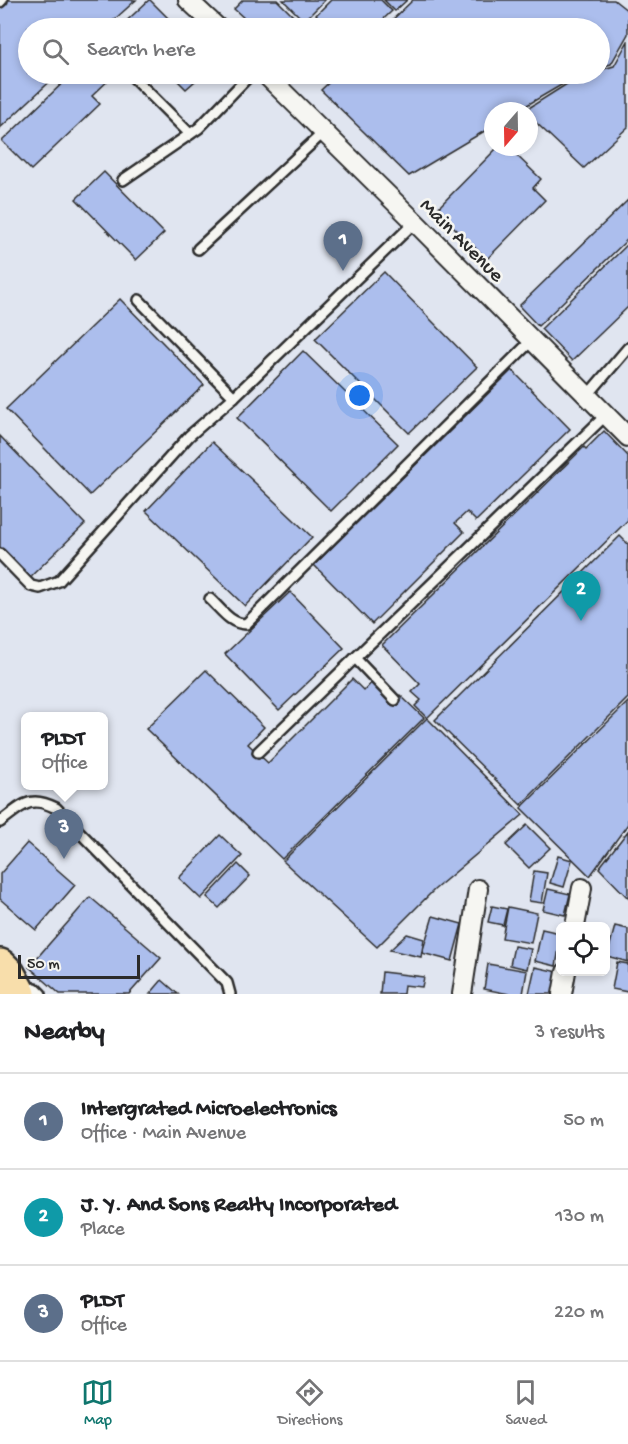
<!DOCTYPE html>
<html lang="en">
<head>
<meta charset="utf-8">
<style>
  :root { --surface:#fff; --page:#f6f6f6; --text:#202124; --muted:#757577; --line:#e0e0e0; --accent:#0f766e }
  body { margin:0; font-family:"Gochi Hand",sans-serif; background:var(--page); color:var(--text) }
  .controls { position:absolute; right:18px; bottom:18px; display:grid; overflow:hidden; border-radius:9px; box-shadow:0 3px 9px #0003 }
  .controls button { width:54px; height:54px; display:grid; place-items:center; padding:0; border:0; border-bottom:2px solid var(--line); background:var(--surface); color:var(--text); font:30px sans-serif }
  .compass { position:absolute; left:484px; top:102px; width:54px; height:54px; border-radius:50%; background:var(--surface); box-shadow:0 3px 9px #0003; rotate:200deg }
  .scale { position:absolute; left:18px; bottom:15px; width:122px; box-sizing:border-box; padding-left:6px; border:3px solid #2b2b2b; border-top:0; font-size:16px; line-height:21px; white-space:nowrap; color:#2b2b2b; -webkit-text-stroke:4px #f6f6f2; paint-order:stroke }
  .you { position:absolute; left:360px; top:396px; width:21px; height:21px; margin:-15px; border:4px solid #fff; border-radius:50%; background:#1a73e8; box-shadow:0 0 0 9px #1a73e833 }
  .badge { display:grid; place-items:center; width:39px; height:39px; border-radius:50%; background:var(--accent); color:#fff; font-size:20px; font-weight:700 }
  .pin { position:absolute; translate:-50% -50px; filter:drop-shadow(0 2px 3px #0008) }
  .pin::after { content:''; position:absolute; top:32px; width:21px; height:18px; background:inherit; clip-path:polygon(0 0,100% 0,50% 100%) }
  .popup { position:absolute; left:21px; top:712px; width:87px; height:78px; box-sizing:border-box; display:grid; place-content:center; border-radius:9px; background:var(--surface); filter:drop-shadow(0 2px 4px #0005); font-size:20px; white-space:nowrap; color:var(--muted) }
  .popup b { font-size:22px; color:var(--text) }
  .popup::after { content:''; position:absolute; left:50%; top:100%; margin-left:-12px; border:12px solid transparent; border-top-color:var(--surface) }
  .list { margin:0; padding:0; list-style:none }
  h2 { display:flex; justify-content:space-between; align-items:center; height:78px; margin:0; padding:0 24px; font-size:26px }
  h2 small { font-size:20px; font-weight:400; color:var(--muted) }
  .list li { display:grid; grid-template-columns:39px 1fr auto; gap:18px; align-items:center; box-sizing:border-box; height:96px; padding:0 24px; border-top:2px solid var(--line) }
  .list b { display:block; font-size:22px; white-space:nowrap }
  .list p { margin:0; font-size:20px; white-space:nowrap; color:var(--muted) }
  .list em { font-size:20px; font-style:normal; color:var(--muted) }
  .icon { flex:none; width:33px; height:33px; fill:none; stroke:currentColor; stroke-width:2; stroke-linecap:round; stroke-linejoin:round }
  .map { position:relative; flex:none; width:628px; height:994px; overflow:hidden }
  .search { position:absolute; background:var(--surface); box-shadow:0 3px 9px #0003; left:18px; right:18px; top:18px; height:66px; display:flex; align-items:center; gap:15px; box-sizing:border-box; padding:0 21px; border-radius:33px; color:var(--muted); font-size:22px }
  .sheet { height:366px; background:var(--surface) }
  nav { display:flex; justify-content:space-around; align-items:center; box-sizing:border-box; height:84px; border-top:2px solid var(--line); background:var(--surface); font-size:16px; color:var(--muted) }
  nav a { display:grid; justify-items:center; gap:3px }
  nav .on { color:var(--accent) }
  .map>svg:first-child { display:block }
  .building { fill:#acbeed; stroke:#2b2b2b; stroke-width:1.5 }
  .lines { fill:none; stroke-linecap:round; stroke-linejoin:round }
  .lane-casing { stroke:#2b2b2b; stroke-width:14 }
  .street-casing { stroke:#2b2b2b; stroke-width:22 }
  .highway-casing { stroke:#2b2b2b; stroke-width:38 }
  .lane { stroke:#f6f6f2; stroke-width:9 }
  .street { stroke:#f6f6f2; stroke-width:18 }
  .highway { stroke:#f8deab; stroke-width:33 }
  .labels { text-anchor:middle; stroke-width:5; stroke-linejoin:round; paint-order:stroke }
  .street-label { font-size:21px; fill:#2b2b2b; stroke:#f6f6f2 }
</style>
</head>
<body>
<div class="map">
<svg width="628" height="994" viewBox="0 0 628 994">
  <rect width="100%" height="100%" fill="#e0e5f0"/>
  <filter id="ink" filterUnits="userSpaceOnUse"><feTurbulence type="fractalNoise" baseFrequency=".0167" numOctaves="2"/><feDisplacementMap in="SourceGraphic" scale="12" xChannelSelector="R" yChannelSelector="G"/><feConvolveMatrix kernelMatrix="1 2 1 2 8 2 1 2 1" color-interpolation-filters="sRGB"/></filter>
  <g filter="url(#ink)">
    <g class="building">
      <polygon points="6,0 136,0 105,28 28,28 28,74 58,74 0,128 0,6"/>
      <polygon points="149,0 150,0 178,28 119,28"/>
      <polygon points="243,0 277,0 296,19 286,28 255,28 234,9"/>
      <polygon points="283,0 325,0 304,21"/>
      <polygon points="331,0 381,0 392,11 374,28 330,28 316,15"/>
      <polygon points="384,0 407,0 395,11"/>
      <polygon points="413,0 614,0 628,11 628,34 611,64 600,67 600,28 384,28"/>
      <polygon points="316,18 326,28 305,28"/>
      <polygon points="628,41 628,127 584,168 529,116 529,111 524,111 578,77 590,74 600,74 600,70 614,66"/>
      <polygon points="72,74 115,74 92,96 100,104 31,170 2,141"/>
      <polygon points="171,74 203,74 186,89"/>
      <polygon points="338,74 580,74 517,111 493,111 493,126 409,176 321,90"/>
      <polygon points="498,147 508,147 541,179 533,188 545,200 487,259 436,210"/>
      <polygon points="104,172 164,233 136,260 76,199"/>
      <polygon points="628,200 628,239 538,326 519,306"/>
      <polygon points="628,244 628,307 572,361 541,329"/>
      <polygon points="384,272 477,367 409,433 315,339"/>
      <polygon points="120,299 204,385 90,495 6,409"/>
      <polygon points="303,351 398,444 331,511 237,418"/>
      <polygon points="512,370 570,429 476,521 467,512 455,523 464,532 372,624 314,565"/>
      <polygon points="604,431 628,456 628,520 427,718 415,706 421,700 412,692 420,684 382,645 584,447 586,449"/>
      <polygon points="0,436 85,524 28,579 0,550"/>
      <polygon points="212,442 312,537 245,606 146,511"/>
      <polygon points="620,536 628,544 628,698 521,805 435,720"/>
      <polygon points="290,592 344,648 279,710 225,654"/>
      <polygon points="206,670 264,727 248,744 268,763 352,679 364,691 372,682 393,702 400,695 424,718 282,859 146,729"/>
      <polygon points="628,702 628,824 590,876 521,808"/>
      <polygon points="427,718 523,815 434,890 377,947 283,861"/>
      <polygon points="527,825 550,848 529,868 506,845"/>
      <polygon points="628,831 628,898 599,868"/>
      <polygon points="220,835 242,856 201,899 179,878"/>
      <polygon points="27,843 75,885 36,930 0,899 0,874"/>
      <polygon points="558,856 572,860 564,887 550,883"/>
      <polygon points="238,864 250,876 219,908 207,897"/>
      <polygon points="534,871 547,873 542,903 529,901"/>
      <polygon points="548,889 570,894 565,915 543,910"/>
      <polygon points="90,897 161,958 129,994 60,994 29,967"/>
      <polygon points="492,906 507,909 503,925 488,922"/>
      <polygon points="508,907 537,913 531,943 502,938"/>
      <polygon points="433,916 462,924 452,961 422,953"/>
      <polygon points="615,926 628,929 628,962 607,956"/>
      <polygon points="542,929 560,933 560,943 556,966 535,961"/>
      <polygon points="407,934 424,939 421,957 390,950"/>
      <polygon points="514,946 531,949 527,969 510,965"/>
      <polygon points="617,962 628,964 628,992 612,989"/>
      <polygon points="488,964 527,971 523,994 509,994 484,989"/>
      <polygon points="535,967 558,972 553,994 529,994"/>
      <polygon points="382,972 424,977 422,987 404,985 403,994 380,994"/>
      <polygon points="162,980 178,994 150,994"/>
    </g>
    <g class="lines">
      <g class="lane-casing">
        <g id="lane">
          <polyline points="0,2 2,0"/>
          <polyline points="131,75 190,134"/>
          <polyline points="123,180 199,128 251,74"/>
          <polyline points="198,249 324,132"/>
          <polyline points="139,300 234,397"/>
          <polyline points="587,396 628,348"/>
          <polyline points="0,554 31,586 40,588 59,581 189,436 234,397 415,222"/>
          <path d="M210,599c11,10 20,25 36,25l285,-283"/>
          <polyline points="355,658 395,700"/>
          <polyline points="258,752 606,415"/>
          <path d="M0,822c22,-16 29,-28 56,-14l171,175 3,11"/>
          <polyline points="35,988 41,994"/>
        </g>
      </g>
      <g class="street-casing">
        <g id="street">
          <polyline points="188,0 218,28"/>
          <polyline points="265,74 415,222 628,437"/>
          <polyline points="575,926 582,888"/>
          <polyline points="462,994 478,889"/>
          <polyline points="562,994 566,972"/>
        </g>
      </g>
      <g class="highway-casing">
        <polyline id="highway" points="0,966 8,974 19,994"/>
      </g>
      <use href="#lane" class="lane"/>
      <use href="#street" class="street"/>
      <use href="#highway" class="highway"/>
    </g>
  </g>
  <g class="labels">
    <g class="street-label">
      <text transform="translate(463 239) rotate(45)" y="7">Main Avenue</text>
    </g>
  </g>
</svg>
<div class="controls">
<button><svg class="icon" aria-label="locate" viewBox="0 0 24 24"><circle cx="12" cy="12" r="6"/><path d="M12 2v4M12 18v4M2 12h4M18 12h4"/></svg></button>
</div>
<svg class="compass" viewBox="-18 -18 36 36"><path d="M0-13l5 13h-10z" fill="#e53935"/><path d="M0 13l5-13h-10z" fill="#757577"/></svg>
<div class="scale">50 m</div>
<div class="you"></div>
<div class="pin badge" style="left:343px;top:271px;background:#5c6f8a">1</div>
<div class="pin badge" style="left:581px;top:621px;background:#0f9aa8">2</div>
<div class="pin badge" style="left:64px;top:859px;background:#5c6f8a">3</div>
<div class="popup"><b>PLDT</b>Office</div>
<div class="search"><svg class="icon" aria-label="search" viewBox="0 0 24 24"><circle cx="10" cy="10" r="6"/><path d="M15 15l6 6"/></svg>Search here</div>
</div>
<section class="sheet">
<h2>Nearby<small>3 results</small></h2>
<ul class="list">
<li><span class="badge" style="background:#5c6f8a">1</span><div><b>Intergrated Microelectronics</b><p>Office · Main Avenue</p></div><em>50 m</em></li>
<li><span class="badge" style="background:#0f9aa8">2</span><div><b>J. Y. And Sons Realty Incorporated</b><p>Place</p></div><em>130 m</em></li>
<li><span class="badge" style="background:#5c6f8a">3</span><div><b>PLDT</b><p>Office</p></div><em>220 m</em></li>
</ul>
</section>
<nav>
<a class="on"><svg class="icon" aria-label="map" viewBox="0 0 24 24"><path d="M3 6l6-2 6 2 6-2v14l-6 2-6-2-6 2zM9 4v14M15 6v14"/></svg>Map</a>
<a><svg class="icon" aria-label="directions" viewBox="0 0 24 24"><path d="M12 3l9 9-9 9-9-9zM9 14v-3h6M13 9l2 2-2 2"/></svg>Directions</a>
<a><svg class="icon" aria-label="saved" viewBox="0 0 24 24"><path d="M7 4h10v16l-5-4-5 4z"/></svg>Saved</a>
</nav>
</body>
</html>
